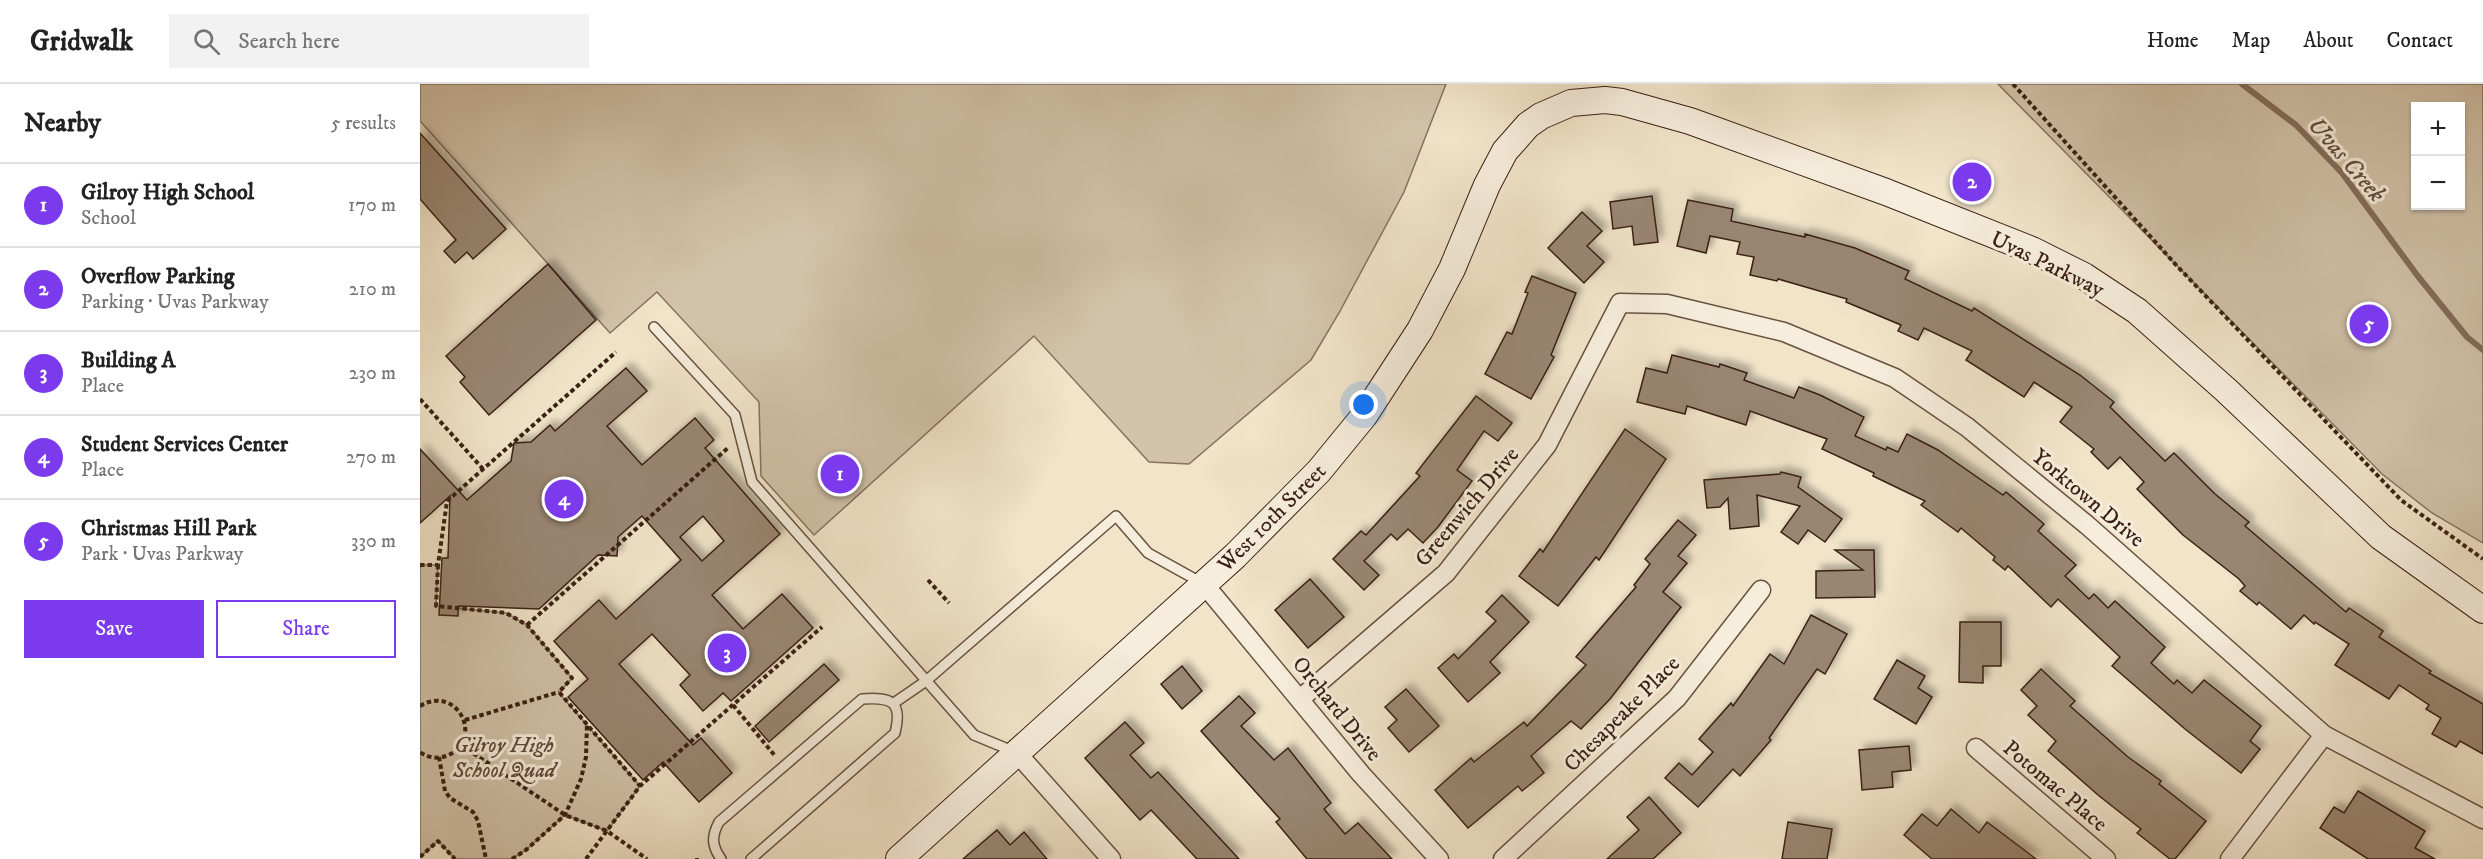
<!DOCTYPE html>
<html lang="en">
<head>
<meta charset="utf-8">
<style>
  :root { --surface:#fff; --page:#f2f2f2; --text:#222; --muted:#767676; --line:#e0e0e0; --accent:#7c3aed }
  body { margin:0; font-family:"IM FELL DW Pica",serif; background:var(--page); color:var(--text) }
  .controls { position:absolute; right:18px; top:18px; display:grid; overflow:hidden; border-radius:0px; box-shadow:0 2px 4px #0004 }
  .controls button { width:54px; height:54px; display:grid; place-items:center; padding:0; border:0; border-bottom:2px solid var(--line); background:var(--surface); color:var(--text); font:30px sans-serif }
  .you { position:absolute; left:944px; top:321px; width:21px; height:21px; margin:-15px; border:4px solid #fff; border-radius:50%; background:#1a73e8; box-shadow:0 0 0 9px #1a73e833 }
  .badge { display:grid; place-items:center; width:39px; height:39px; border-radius:50%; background:var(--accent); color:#fff; font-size:20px; font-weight:700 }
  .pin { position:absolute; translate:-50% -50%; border:3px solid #fff; box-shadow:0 2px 6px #0006 }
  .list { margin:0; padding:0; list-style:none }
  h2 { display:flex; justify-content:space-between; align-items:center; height:78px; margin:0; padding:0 24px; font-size:26px }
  h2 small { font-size:20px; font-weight:400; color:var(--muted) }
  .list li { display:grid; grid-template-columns:39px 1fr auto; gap:18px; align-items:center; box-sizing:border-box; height:84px; padding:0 24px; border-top:2px solid var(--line) }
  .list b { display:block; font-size:22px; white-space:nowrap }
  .list p { margin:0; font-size:20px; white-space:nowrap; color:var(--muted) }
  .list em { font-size:20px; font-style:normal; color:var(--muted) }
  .actions { display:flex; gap:12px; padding:18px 24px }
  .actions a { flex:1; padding:14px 0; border:2px solid var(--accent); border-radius:0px; text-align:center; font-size:21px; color:var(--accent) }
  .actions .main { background:var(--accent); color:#fff }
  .icon { flex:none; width:33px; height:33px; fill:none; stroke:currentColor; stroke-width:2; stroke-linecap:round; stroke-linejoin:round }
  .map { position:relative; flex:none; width:2063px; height:775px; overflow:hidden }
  header { display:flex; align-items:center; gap:36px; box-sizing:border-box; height:84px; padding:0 30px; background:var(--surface); border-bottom:2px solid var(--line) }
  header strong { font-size:28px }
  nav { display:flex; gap:33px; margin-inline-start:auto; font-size:21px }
  .search { width:420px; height:54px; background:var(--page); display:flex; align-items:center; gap:15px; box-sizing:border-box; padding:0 21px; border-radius:0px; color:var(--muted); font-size:22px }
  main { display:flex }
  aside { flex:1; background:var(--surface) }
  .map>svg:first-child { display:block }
  .green { fill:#d2c3aa; stroke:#86725f; stroke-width:1.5; fill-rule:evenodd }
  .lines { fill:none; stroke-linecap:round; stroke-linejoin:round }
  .stream { stroke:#836d5b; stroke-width:6 }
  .building { fill:#998672; stroke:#3a2014; stroke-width:1.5; fill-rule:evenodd; filter:url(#shadow) }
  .lane-casing { stroke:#685141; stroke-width:12 }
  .street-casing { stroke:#685141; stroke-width:21 }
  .secondary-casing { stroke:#3a2014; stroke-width:28 }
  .path { stroke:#3a2014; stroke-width:4; stroke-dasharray:4.5 3; stroke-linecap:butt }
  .lane { stroke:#f6eddc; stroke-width:9 }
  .street { stroke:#f6eddc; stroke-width:18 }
  .secondary { stroke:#f6eddc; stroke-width:26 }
  .labels { text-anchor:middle; stroke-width:6; stroke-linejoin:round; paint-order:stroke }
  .street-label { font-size:22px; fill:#3a2014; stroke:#f6eddc }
  .park-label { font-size:22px; font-style:italic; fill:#60493a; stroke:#f6eddc }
  .water-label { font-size:24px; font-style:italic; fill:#644d3e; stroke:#f6eddc }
</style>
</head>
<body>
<header>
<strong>Gridwalk</strong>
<div class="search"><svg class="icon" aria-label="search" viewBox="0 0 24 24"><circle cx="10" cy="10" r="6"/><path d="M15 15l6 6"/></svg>Search here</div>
<nav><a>Home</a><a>Map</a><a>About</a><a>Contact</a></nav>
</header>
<main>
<aside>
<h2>Nearby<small>5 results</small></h2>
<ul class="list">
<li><span class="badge">1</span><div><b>Gilroy High School</b><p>School</p></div><em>170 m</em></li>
<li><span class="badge">2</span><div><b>Overflow Parking</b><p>Parking · Uvas Parkway</p></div><em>210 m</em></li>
<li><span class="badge">3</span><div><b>Building A</b><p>Place</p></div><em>230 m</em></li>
<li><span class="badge">4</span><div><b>Student Services Center</b><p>Place</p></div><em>270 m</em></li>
<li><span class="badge">5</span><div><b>Christmas Hill Park</b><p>Park · Uvas Parkway</p></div><em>330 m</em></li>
</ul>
<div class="actions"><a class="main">Save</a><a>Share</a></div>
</aside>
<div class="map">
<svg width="2063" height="775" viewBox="0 0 2063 775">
  <defs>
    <filter id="shadow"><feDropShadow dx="5.5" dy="-5.5" stdDeviation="3" flood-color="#0004"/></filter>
  </defs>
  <rect width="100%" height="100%" fill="#f1e4c9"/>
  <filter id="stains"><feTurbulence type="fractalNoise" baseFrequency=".00333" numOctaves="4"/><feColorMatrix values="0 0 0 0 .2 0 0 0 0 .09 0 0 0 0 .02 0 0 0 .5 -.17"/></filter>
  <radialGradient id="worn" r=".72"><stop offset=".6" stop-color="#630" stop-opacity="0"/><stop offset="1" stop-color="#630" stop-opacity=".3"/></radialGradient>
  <g class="green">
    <polygon points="0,0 1026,0 984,108 919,229 891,276 769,380 729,378 614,252 394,451 341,392 339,318 237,208 190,249 0,37"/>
    <path d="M1578,0h485v459l-51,-30 -50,-39zM1996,22h44v100h-44z"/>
    <polygon points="0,481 18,481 16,522 86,529 107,541 152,594 139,609 220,702 187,747 145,731 106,766 92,775 35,775 18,757 0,773"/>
  </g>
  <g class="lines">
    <polyline class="stream" points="1822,0 1876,41 1922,89 1997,191 2047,253 2063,266"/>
  </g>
  <g class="building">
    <polygon points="0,49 86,145 53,175 47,168 35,179 24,167 36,156 0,115"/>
    <polygon points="1232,112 1238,158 1214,161 1212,142 1193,145 1190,118"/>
    <polygon points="1268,116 1313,125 1311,137 1385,153 1385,150 1435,164 1489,187 1485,195 1552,227 1554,224 1660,291 1694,318 1690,323 1745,377 1754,369 1795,410 1829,438 1825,442 1926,528 1929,524 1963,547 1959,553 2011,587 2009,589 2063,620 2063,670 2040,657 2036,663 2012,650 2021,634 2006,625 2009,621 1979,601 1969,615 1915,581 1929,560 1895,538 1894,540 1884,531 1871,545 1839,518 1837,521 1820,507 1825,502 1819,495 1763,451 1717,405 1724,398 1700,373 1688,385 1671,368 1674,365 1640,338 1652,323 1614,298 1604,313 1546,276 1552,267 1504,244 1498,256 1478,247 1481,241 1426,218 1427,215 1358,195 1357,197 1330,191 1334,173 1317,170 1320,158 1290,152 1286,169 1257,162"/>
    <polygon points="1162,128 1182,147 1167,162 1184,178 1164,199 1128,164"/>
    <polygon points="128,180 176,236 69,331 40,298 45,293 26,272"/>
    <polygon points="1112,192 1156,209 1131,271 1134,273 1111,315 1065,290 1087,248 1092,250 1108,209 1105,208"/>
    <polygon points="1252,271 1299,283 1300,280 1327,289 1324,296 1374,314 1379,303 1400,311 1444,333 1435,352 1466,366 1467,363 1478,368 1487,350 1518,366 1583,411 1586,408 1624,440 1618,447 1656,481 1645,492 1669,515 1674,510 1688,524 1695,517 1745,563 1731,579 1754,600 1757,596 1772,609 1784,596 1841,642 1830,657 1840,665 1821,689 1765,645 1692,582 1700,573 1638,515 1631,523 1588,482 1585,486 1573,476 1575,473 1541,444 1538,448 1501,421 1505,417 1453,392 1454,389 1402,365 1407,355 1330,327 1326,341 1267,322 1265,330 1217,318 1226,284 1247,289"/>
    <path d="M206,284l21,23 -40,35 35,39 53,-47 19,22 -9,8 75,86 -68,61 31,34 39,-35 31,34 -82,73 -8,-8 -20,18 -23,-26 10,-10 -38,-41 -33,30 74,81 8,-7 31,35 -33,29 -36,-40 -20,18 -75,-83 20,-18 -34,-38 45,-41 17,19 65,-59 -39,-44 -24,21 -1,19 -19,-1 -59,54 -81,-3v10l-19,-1 3,-57h6l2,-62 -30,27v-74l47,51 44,-39 3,-18 17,-1 19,-17 5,6zM283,432l21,25 -22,20 -22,-24z"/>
    <polygon points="1056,312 1092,339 1078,357 1064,347 1037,386 1052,397 1018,443 1003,459 988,445 977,456 971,450 944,477 959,491 944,506 913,475 941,447 946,451 1000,392 996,389"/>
    <polygon points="1205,345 1246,375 1179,476 1176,473 1138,522 1099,492 1120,465 1123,468"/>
    <polygon points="1361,388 1381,393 1378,403 1422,435 1405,458 1388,446 1378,460 1361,448 1380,422 1337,411 1339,442 1310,445 1308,414 1300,423 1287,424 1284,396 1360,390"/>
    <polygon points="1258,436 1276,451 1258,472 1267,479 1243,508 1261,523 1190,615 1161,645 1151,637 1111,672 1124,689 1102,707 1098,702 1048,744 1015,706 1051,674 1054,678 1104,638 1107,642 1166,581 1156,573 1216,503 1214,501 1230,480 1225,475"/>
    <polygon points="1415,466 1454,466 1455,513 1396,514 1396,487 1443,486"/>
    <polygon points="890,495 924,533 888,564 855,526"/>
    <polygon points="1082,511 1109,538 1070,578 1080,589 1048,618 1018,584 1034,570 1038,575 1076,537 1066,528"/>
    <polygon points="1391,531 1427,550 1405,590 1397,585 1349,654 1351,656 1320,692 1313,685 1278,723 1245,694 1259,679 1272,691 1293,668 1279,655 1311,619 1313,622 1350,570 1364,580"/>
    <polygon points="1540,538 1581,538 1581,582 1563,582 1563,599 1539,598"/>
    <polygon points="1477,576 1505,592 1498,604 1512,613 1496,640 1454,615"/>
    <polygon points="404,580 419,596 349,658 335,642"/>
    <polygon points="762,582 782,607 762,625 741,600"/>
    <polygon points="1621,585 1655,617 1650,622 1708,673 1741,697 1739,700 1786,737 1755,775 1750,775 1717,749 1721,745 1678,711 1628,667 1636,657 1608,631 1617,622 1601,606"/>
    <polygon points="986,605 1019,642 989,668 968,644 977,636 965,623"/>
    <polygon points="819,612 835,629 821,642 854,676 868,664 911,719 904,725 925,750 938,739 972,775 887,775 856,738 860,735 781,647"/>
    <polygon points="705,638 724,659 710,671 731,694 738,688 819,775 777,775 731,726 720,736 665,674"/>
    <polygon points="1489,662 1491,686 1472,688 1473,703 1442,706 1439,666"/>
    <polygon points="1938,707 2005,747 1995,764 2015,775 1948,775 1900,744 1914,723 1924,729"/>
    <polygon points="1229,713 1261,749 1233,775 1187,775 1219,746 1207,733"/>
    <polygon points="1531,725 1559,749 1567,738 1616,775 1512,775 1484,751 1502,730 1517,742"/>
    <polygon points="1368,738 1412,745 1407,775 1362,775"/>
    <polygon points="577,746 590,761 604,748 627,775 543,775"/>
  </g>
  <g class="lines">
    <g class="lane-casing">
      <g id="lane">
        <polyline points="234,243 315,331 332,398 554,651 595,668"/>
        <polyline points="474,619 506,597 696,432 728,469 782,499"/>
        <path d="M301,775c-9,-13 -10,-22 -2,-37l143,-123c29,-2 41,2 33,34l-144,126"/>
      </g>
    </g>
    <g class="street-casing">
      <g id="street">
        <polyline points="784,500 941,690 1019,775"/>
        <polyline points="880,615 1026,489 1127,361 1200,219 1247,220 1364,248 1475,294 1547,343 1667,441 1904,651 2063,735"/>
        <polyline points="1556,664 1686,775"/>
        <polyline points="597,669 691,775"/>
        <polyline points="1083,775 1257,614 1341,506"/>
        <polyline points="1810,775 1904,651"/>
      </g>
    </g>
    <g class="secondary-casing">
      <polyline id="secondary" points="479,775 815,472 899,387 944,332 1000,246 1032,185 1067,101 1085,67 1108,41 1121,32 1151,19 1185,16 1202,18 1270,37 1466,108 1612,166 1664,192 1717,227 1806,306 1961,453 2063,526"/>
    </g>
    <g class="path">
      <polyline points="1593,0 1757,182 1981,416 2063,475"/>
      <polyline points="0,315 63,385"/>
      <polyline points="0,481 18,481 27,417 196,268"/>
      <polyline points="18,481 16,522 86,529 107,541 152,594 139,608 220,702"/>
      <polyline points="508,496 529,519"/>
      <polyline points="107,541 309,363"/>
      <polyline points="313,621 356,673"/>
      <path d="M0,622c39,-23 65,36 26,50 -8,3 -18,2 -26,-4"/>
      <polyline points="45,636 139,608"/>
      <polyline points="41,661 145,731 187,747 227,775"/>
      <polyline points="19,673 25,707 30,714 53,728 58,737 66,775"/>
      <polyline points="0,773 18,757 35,775"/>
      <polyline points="92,775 106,766 145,731 161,695 166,673 167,639"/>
      <polyline points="166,775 220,702 402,543"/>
      <polyline points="277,775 277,774"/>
    </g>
    <use href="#lane" class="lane"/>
    <use href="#street" class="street"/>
    <use href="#secondary" class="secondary"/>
  </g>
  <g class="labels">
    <g class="street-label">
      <text transform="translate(1628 179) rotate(26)" y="8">Uvas Parkway</text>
      <text transform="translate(1669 413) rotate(40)" y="8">Yorktown Drive</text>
      <text transform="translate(1046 422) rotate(-50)" y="8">Greenwich Drive</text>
      <text transform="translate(851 433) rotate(-45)" y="8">West 10th Street</text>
      <text transform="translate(918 624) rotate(51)" y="8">Orchard Drive</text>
      <text transform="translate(1201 629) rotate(-45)" y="8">Chesapeake Place</text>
      <text transform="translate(1636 701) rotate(40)" y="8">Potomac Place</text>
    </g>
    <g class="park-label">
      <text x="84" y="668">Gilroy High<tspan x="84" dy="25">School Quad</tspan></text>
    </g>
    <g class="water-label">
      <text transform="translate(1927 75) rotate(49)" y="8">Uvas Creek</text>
    </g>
  </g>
  <rect width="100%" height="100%" filter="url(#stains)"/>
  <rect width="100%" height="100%" fill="url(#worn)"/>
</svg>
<div class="controls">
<button>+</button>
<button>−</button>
</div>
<div class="you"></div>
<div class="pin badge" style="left:420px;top:390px">1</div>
<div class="pin badge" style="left:1552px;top:98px">2</div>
<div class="pin badge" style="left:307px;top:569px">3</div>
<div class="pin badge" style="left:144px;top:415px">4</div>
<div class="pin badge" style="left:1949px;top:240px">5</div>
</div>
</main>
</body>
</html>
